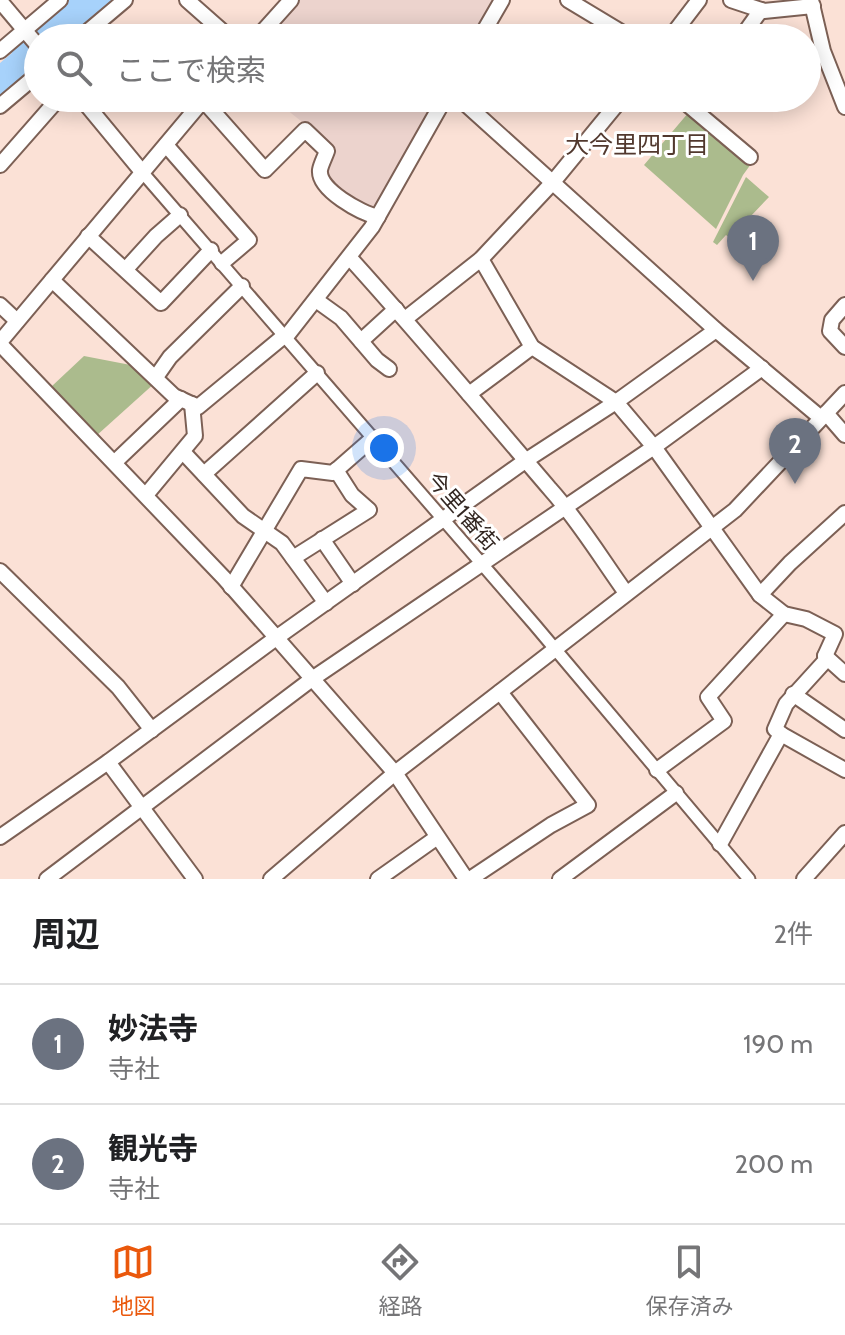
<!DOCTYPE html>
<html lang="ja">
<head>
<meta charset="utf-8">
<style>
  :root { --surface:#fff; --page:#f6f6f6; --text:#202124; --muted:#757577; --line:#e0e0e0; --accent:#ea580c }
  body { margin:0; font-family:Cabin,"Noto Sans JP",sans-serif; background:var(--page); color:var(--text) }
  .you { position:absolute; left:384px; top:448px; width:28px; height:28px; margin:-20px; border:6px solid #fff; border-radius:50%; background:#1a73e8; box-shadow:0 0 0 12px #1a73e833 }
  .badge { display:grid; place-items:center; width:52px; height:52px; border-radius:50%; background:var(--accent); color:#fff; font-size:26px; font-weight:700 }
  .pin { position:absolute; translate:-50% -66px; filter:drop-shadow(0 2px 4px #0008) }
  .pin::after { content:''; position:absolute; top:42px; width:28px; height:24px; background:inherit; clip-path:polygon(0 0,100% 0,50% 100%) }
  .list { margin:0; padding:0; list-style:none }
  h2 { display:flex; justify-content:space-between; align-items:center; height:104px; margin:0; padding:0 32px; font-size:34px }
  h2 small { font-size:26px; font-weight:400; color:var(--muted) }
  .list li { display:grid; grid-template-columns:52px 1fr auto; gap:24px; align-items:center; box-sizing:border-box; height:120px; padding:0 32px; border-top:2px solid var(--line) }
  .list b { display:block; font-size:30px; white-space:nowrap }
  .list p { margin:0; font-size:26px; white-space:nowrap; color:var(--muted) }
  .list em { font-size:26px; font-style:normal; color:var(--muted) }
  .icon { flex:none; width:44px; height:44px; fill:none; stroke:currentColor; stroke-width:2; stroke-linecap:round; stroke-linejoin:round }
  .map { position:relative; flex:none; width:845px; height:879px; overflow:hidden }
  .search { position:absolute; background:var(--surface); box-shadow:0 4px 20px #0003; left:24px; right:24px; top:24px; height:88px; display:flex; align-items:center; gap:20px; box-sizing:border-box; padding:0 28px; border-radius:44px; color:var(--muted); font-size:30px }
  .sheet { height:344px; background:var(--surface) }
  nav { display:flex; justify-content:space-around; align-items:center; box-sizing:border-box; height:112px; border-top:2px solid var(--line); background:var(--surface); font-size:22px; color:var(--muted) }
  nav a { display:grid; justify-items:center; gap:4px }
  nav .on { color:var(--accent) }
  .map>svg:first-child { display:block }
  .education { fill:#ecd3cd }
  .green { fill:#abbb8d }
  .water { fill:#a7d2fb }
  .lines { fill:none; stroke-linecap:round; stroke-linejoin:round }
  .pedestrian-casing { stroke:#7c6055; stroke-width:15 }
  .minor-casing { stroke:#7c6055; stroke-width:18 }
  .pedestrian { stroke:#fff; stroke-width:11 }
  .minor { stroke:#fff; stroke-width:14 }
  .labels { text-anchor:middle; stroke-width:6; stroke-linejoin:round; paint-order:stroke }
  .street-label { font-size:22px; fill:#322621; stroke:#fff }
  .neighbourhood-label { font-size:24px; fill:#51382e; stroke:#fff }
</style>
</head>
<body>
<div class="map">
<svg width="845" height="879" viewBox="0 0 845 879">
  <rect width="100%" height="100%" fill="#fbe1d6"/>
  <g class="education">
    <polygon points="296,0 491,0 493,4 474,38 263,38"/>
    <polygon points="272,98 441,98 378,214 328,185 323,173 335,148"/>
  </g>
  <g class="green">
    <polygon points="689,112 751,164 743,175 716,229 644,165"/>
    <polygon points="746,177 769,197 730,238 726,235 717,245 713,242"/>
    <polygon points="84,356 141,367 156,382 96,436 51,387"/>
  </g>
  <polygon class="water" points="65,0 117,0 72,38 38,38 38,66 0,98 0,63 12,53 8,48"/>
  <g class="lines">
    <g class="pedestrian-casing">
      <polyline id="pedestrian" points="143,173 534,624 749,879"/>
    </g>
    <g class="minor-casing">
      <g id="minor">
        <polyline points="187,0 230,38"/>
        <polyline points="568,0 631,38"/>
        <polyline points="731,0 764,11 813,6"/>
        <polyline points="811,0 823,51 845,107"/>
        <polyline points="0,1 38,46"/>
        <polyline points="80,38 125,0"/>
        <polyline points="257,38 291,0"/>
        <polyline points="480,38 502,0"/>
        <polyline points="670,38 699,0"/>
        <polyline points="741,38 761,10"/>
        <polyline points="0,51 60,0"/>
        <polyline points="81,98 143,173"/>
        <polyline points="459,98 716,330 821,418"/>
        <polyline points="680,98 750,157"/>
        <path d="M203,100l62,70 40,-40 22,21c-2,6 -6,13 -7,19 -2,20 41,43 58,47"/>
        <polyline points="0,106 38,74"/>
        <polyline points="166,145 249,240 222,263"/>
        <polyline points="0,165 59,98"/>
        <polyline points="88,236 161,303 211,250"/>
        <path d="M350,258c68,75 134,154 200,231 28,31 51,69 76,104"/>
        <polyline points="481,259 532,347 616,402 654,447 760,595 784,614 806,619 835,634 825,656 826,660 786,704 775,729 781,734 720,844"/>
        <polyline points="126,269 156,236 180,215"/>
        <polyline points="52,280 205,98"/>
        <polyline points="316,300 341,318 377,360 389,369"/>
        <polyline points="0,305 17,321"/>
        <polyline points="845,305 832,320 830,331 845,347"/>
        <polyline points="405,319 481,259 553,182 622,98"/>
        <polyline points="286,337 372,227 445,98"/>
        <polyline points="361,341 396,309"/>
        <polyline points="0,342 52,280 174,396 198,407 284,336"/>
        <polyline points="0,344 224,578 395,773 466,879"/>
        <polyline points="156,377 170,357 242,286"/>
        <polyline points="469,394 532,347"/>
        <polyline points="826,413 845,435"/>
        <polyline points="183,452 243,516 282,543 326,603"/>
        <polyline points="115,462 181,399"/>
        <polyline points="204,474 317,373"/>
        <polyline points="146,495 195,436 192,404"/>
        <polyline points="322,539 353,584"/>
        <polyline points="293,558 369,510 352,495 336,470"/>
        <polyline points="0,571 118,687 152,730"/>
        <polyline points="231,587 301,469 333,473 373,438"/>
        <polyline points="760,595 790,563 845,513"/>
        <polyline points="825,656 845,674"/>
        <polyline points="793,694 845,730"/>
        <polyline points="781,734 845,770"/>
        <polyline points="108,762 195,879"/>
        <polyline points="657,770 724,721 708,697 784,614"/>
        <polyline points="0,837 108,762 276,638 525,461 616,402 716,330"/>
        <polyline points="47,879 312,679 654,447 762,368"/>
        <polyline points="271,879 395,773 735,510 845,393"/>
        <polyline points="378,879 436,838"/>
        <polyline points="470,879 551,825 588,805 500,692"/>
        <polyline points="560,879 676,793"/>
        <polyline points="804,879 845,833"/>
      </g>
    </g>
    <use href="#pedestrian" class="pedestrian"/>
    <use href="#minor" class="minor"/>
  </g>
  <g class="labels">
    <g class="street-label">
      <text transform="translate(463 511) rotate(49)" y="8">今里1番街</text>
    </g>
    <g class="neighbourhood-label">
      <text x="637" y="153">大今里四丁目</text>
    </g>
  </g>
</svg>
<div class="you"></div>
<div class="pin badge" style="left:753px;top:281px;background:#6b7280">1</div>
<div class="pin badge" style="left:795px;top:484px;background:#6b7280">2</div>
<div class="search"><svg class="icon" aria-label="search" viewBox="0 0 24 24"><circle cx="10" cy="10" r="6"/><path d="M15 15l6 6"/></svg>ここで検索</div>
</div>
<section class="sheet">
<h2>周辺<small>2件</small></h2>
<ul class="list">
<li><span class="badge" style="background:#6b7280">1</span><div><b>妙法寺</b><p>寺社</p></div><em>190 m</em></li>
<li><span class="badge" style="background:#6b7280">2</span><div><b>観光寺</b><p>寺社</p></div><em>200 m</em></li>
</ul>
</section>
<nav>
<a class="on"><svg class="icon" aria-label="map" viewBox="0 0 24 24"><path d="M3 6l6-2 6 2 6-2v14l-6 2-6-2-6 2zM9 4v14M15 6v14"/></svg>地図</a>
<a><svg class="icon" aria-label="directions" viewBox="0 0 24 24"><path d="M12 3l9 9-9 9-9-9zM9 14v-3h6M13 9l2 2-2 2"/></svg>経路</a>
<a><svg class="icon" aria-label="saved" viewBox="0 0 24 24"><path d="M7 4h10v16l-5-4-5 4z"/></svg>保存済み</a>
</nav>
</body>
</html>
